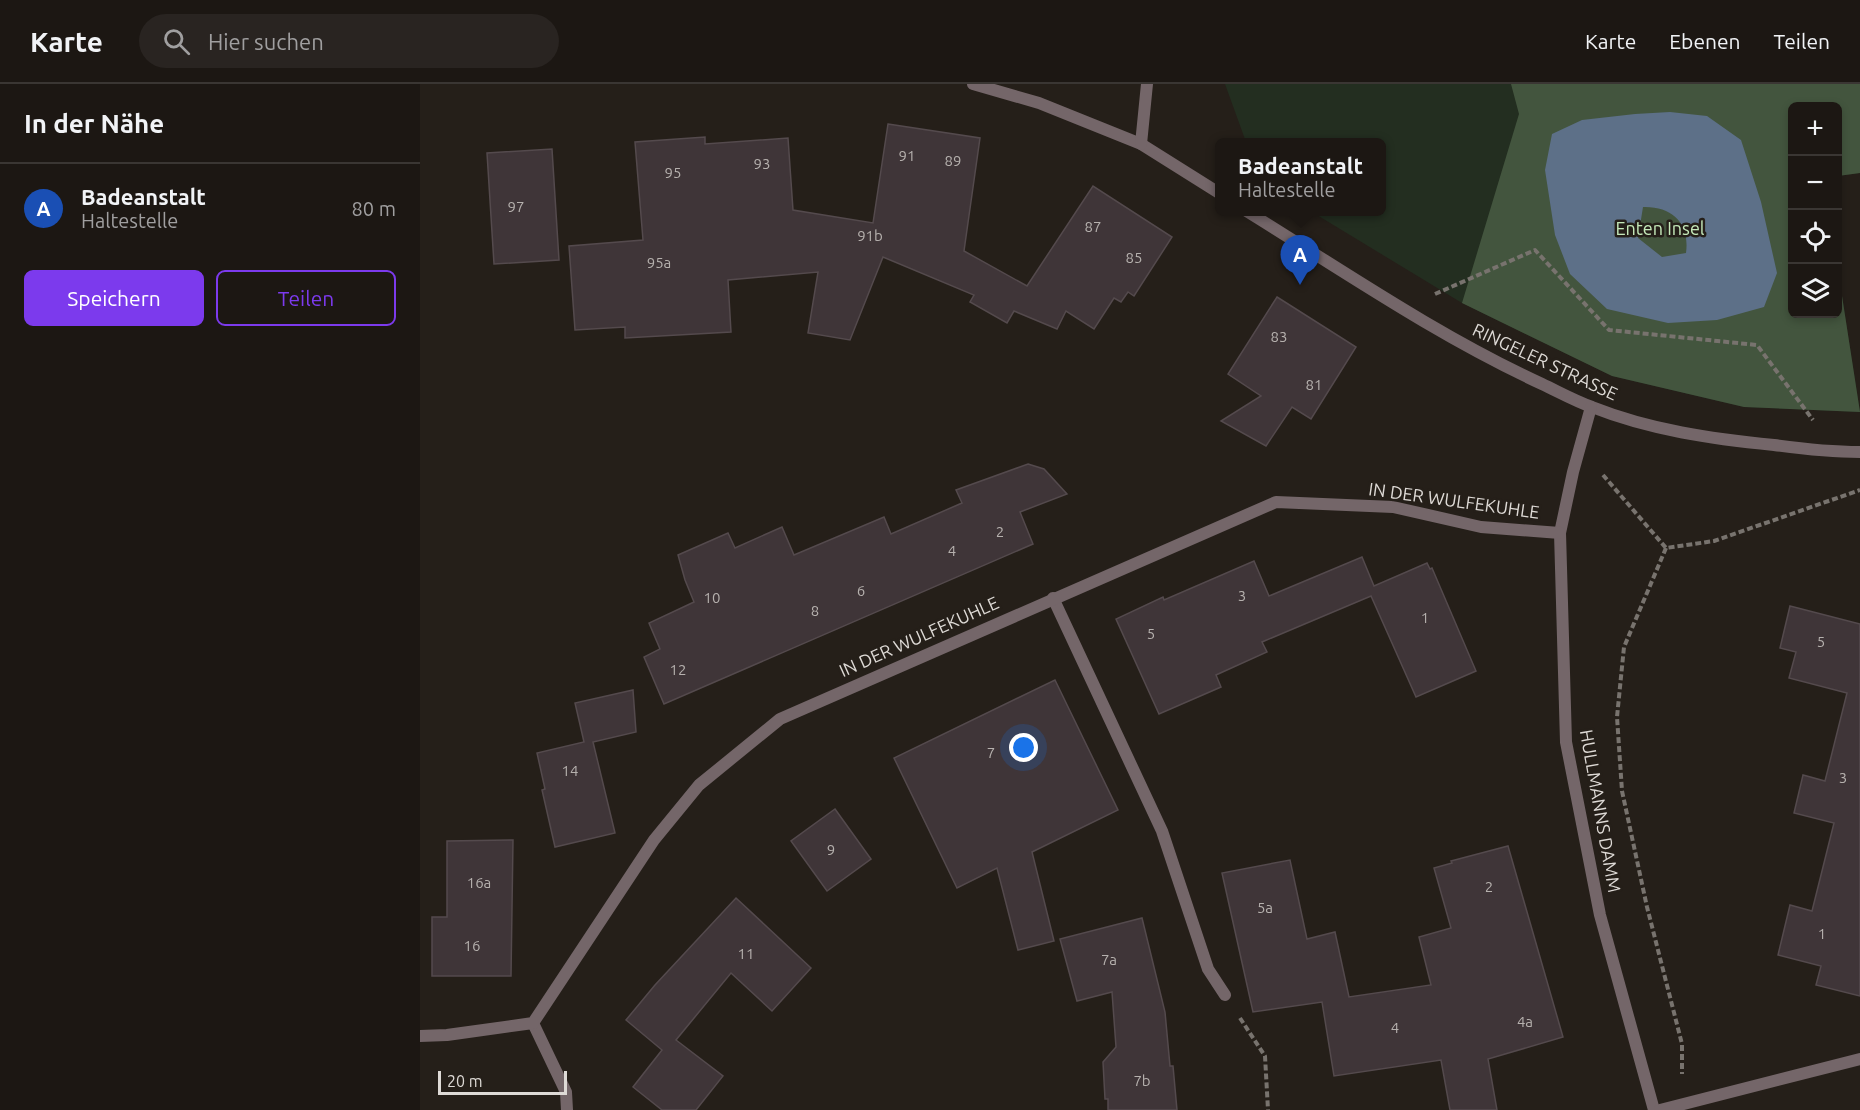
<!DOCTYPE html>
<html lang="de">
<head>
<meta charset="utf-8">
<style>
  :root { --surface:#1c1713; --page:#292421; --text:#f1f3f6; --muted:#a09fa0; --line:#3a3633; --accent:#7c3aed }
  body { margin:0; font-family:Ubuntu,sans-serif; background:var(--page); color:var(--text) }
  .controls { position:absolute; right:18px; top:18px; display:grid; overflow:hidden; border-radius:9px; box-shadow:0 3px 9px #0003 }
  .controls button { width:54px; height:54px; display:grid; place-items:center; padding:0; border:0; border-bottom:2px solid var(--line); background:var(--surface); color:var(--text); font:30px sans-serif }
  .scale { position:absolute; left:18px; bottom:15px; width:129px; box-sizing:border-box; padding-left:6px; border:3px solid #dedad6; border-top:0; font-size:16px; line-height:21px; white-space:nowrap; color:#dedad6; -webkit-text-stroke:4px #251f19; paint-order:stroke }
  .you { position:absolute; left:604px; top:664px; width:21px; height:21px; margin:-15px; border:4px solid #fff; border-radius:50%; background:#1a73e8; box-shadow:0 0 0 9px #1a73e833 }
  .badge { display:grid; place-items:center; width:39px; height:39px; border-radius:50%; background:var(--accent); color:#fff; font-size:20px; font-weight:700 }
  .pin { position:absolute; translate:-50% -50px; filter:drop-shadow(0 2px 3px #0008) }
  .pin::after { content:''; position:absolute; top:32px; width:21px; height:18px; background:inherit; clip-path:polygon(0 0,100% 0,50% 100%) }
  .popup { position:absolute; left:795px; top:54px; width:171px; height:78px; box-sizing:border-box; display:grid; place-content:center; border-radius:9px; background:var(--surface); filter:drop-shadow(0 2px 4px #0005); font-size:20px; white-space:nowrap; color:var(--muted) }
  .popup b { font-size:22px; color:var(--text) }
  .popup::after { content:''; position:absolute; left:50%; top:100%; margin-left:-12px; border:12px solid transparent; border-top-color:var(--surface) }
  .list { margin:0; padding:0; list-style:none }
  h2 { display:flex; justify-content:space-between; align-items:center; height:78px; margin:0; padding:0 24px; font-size:26px }
  h2 small { font-size:20px; font-weight:400; color:var(--muted) }
  .list li { display:grid; grid-template-columns:39px 1fr auto; gap:18px; align-items:center; box-sizing:border-box; height:90px; padding:0 24px; border-top:2px solid var(--line) }
  .list b { display:block; font-size:22px; white-space:nowrap }
  .list p { margin:0; font-size:20px; white-space:nowrap; color:var(--muted) }
  .list em { font-size:20px; font-style:normal; color:var(--muted) }
  .actions { display:flex; gap:12px; padding:18px 24px }
  .actions a { flex:1; padding:14px 0; border:2px solid var(--accent); border-radius:9px; text-align:center; font-size:21px; color:var(--accent) }
  .actions .main { background:var(--accent); color:#fff }
  .icon { flex:none; width:33px; height:33px; fill:none; stroke:currentColor; stroke-width:2; stroke-linecap:round; stroke-linejoin:round }
  .map { position:relative; flex:none; width:1440px; height:1026px; overflow:hidden }
  header { display:flex; align-items:center; gap:36px; box-sizing:border-box; height:84px; padding:0 30px; background:var(--surface); border-bottom:2px solid var(--line) }
  header strong { font-size:28px }
  nav { display:flex; gap:33px; margin-inline-start:auto; font-size:21px }
  .search { width:420px; height:54px; background:var(--page); display:flex; align-items:center; gap:15px; box-sizing:border-box; padding:0 21px; border-radius:33px; color:var(--muted); font-size:22px }
  main { display:flex }
  aside { flex:1; background:var(--surface) }
  .map>svg:first-child { display:block }
  .green { fill:#232e20 }
  .forest { fill:#43553e }
  .water { fill:#5d7088; fill-rule:evenodd }
  .building { fill:#3f3538; stroke:#544a4d; stroke-width:1.5 }
  .lines { fill:none; stroke-linecap:round; stroke-linejoin:round }
  .path { stroke:#78736e; stroke-width:4; stroke-dasharray:6 3; stroke-linecap:butt }
  .lane { stroke:#746669; stroke-width:12 }
  .street { stroke:#746669; stroke-width:12 }
  .labels { text-anchor:middle; stroke-width:5; stroke-linejoin:round; paint-order:stroke }
  .number-label { font-size:15px; fill:#b6b1ae }
  .park-label { font-size:18px; fill:#c5e9ba; stroke:#251f19 }
  .street-label { font-size:18px; fill:#dedad6; stroke:#251f19 }
</style>
</head>
<body>
<header>
<strong>Karte</strong>
<div class="search"><svg class="icon" aria-label="search" viewBox="0 0 24 24"><circle cx="10" cy="10" r="6"/><path d="M15 15l6 6"/></svg>Hier suchen</div>
<nav><a>Karte</a><a>Ebenen</a><a>Teilen</a></nav>
</header>
<main>
<aside>
<h2>In der Nähe<small></small></h2>
<ul class="list">
<li><span class="badge" style="background:#1a4fb4">A</span><div><b>Badeanstalt</b><p>Haltestelle</p></div><em>80 m</em></li>
</ul>
<div class="actions"><a class="main">Speichern</a><a>Teilen</a></div>
</aside>
<div class="map">
<svg width="1440" height="1026" viewBox="0 0 1440 1026">
  <rect width="100%" height="100%" fill="#251f19"/>
  <polygon class="green" points="805,0 1440,0 1440,89 1418,92 1418,22 1372,22 1372,230 1418,230 1418,186 1440,328 1324,323 1192,292 1042,219 892,128 961,128 961,58 826,58"/>
  <polygon class="forest" points="1091,0 1440,0 1440,89 1418,92 1418,22 1372,22 1372,230 1418,230 1418,186 1440,328 1324,323 1192,292 1042,219 1099,30"/>
  <path class="water" d="M1250,28l37,4 34,24 20,62 16,71 -13,34 -47,13 -49,3 -61,-14 -37,-35 -15,-39 -10,-65 7,-36 30,-14 53,-6zM1223,123c29,-1 47,16 43,46l-24,4 -24,-19z"/>
  <g class="building">
    <polygon points="468,40 560,54 544,167 607,202 673,102 752,153 714,212 708,208 701,218 694,214 674,245 646,227 637,245 594,227 587,239 550,218 554,211 463,173 430,256 388,249 398,188 308,196 311,248 205,254 205,243 155,246 149,162 223,156 215,58 285,53 285,60 368,54 373,126 453,139"/>
    <polygon points="132,65 139,176 74,180 67,69"/>
    <polygon points="857,213 936,263 891,335 872,323 846,362 801,337 841,312 808,290"/>
    <polygon points="608,380 624,385 647,410 600,428 613,460 244,620 224,573 240,565 229,539 274,518 265,496 258,471 308,449 315,464 362,443 374,471 464,433 471,450 542,419 536,406"/>
    <polygon points="942,473 954,502 1007,479 1010,485 1012,484 1056,587 996,613 951,512 842,558 847,568 796,591 801,603 739,630 696,535 743,513 744,516 834,477 849,512"/>
    <polygon points="1370,522 1440,540 1440,912 1396,901 1401,882 1358,871 1370,821 1392,827 1414,739 1374,729 1383,691 1405,697 1427,609 1369,594 1376,568 1360,564"/>
    <polygon points="635,596 698,726 612,768 634,857 598,866 577,784 537,804 474,674"/>
    <polygon points="213,606 216,648 173,658 195,749 135,763 122,706 125,705 117,669 164,658 155,619"/>
    <polygon points="415,725 451,775 407,807 371,757"/>
    <polygon points="93,756 91,892 12,892 12,833 27,833 27,757"/>
    <polygon points="1088,762 1143,953 1068,975 1077,1026 1030,1026 1021,976 914,992 902,918 833,928 802,789 870,776 887,855 915,848 929,913 1011,901 999,853 1031,844 1014,784 1032,779 1031,777"/>
    <polygon points="316,814 391,884 352,927 311,889 256,956 303,992 276,1026 242,1026 213,1003 242,966 206,936 235,901"/>
    <polygon points="722,834 745,928 750,982 753,982 757,1026 688,1026 688,1015 685,1015 683,978 696,963 692,908 657,917 640,855"/>
  </g>
  <g class="lines">
    <g class="path">
      <polyline points="1015,210 1115,166 1189,246 1337,261 1393,336"/>
      <polyline points="1183,391 1246,464 1294,457 1440,406"/>
      <polyline points="1246,464 1204,563 1197,633 1202,707 1227,823 1262,960 1262,990"/>
      <polyline points="820,934 845,972 848,1026"/>
    </g>
    <polyline class="lane" points="633,514 742,747 788,885 805,911"/>
    <g class="street">
      <polyline points="553,0 619,19 721,60 799,109"/>
      <polyline points="721,60 727,0"/>
      <path d="M828,128c97,60 190,124 294,172 17,8 33,17 50,23 58,23 120,32 182,38 29,4 57,7 86,7"/>
      <polyline points="1171,323 1153,388 1140,449 1146,658 1180,831 1234,1026"/>
      <polyline points="113,939 146,1008 147,1026"/>
      <polyline points="0,952 27,951 113,939 234,756 279,701 360,635 856,418 973,423 1061,443 1140,449"/>
      <polyline points="1240,1026 1440,975"/>
    </g>
  </g>
  <g class="labels">
    <g class="number-label">
      <text x="487" y="77">91</text>
      <text x="533" y="82">89</text>
      <text x="342" y="85">93</text>
      <text x="253" y="94">95</text>
      <text x="96" y="128">97</text>
      <text x="673" y="148">87</text>
      <text x="450" y="157">91b</text>
      <text x="714" y="179">85</text>
      <text x="239" y="184">95a</text>
      <text x="859" y="258">83</text>
      <text x="894" y="306">81</text>
      <text x="580" y="453">2</text>
      <text x="532" y="472">4</text>
      <text x="441" y="512">6</text>
      <text x="822" y="517">3</text>
      <text x="292" y="519">10</text>
      <text x="395" y="532">8</text>
      <text x="1005" y="539">1</text>
      <text x="731" y="555">5</text>
      <text x="1401" y="563">5</text>
      <text x="258" y="591">12</text>
      <text x="571" y="674">7</text>
      <text x="150" y="692">14</text>
      <text x="1423" y="699">3</text>
      <text x="411" y="771">9</text>
      <text x="59" y="804">16a</text>
      <text x="1069" y="808">2</text>
      <text x="845" y="829">5a</text>
      <text x="1402" y="855">1</text>
      <text x="52" y="867">16</text>
      <text x="326" y="875">11</text>
      <text x="689" y="881">7a</text>
      <text x="1105" y="943">4a</text>
      <text x="975" y="949">4</text>
      <text x="722" y="1002">7b</text>
    </g>
    <g class="park-label">
      <text x="1240" y="151">Enten Insel</text>
    </g>
    <g class="street-label">
      <text transform="translate(1125 278) rotate(25)" y="6">RINGELER STRASSE</text>
      <text transform="translate(1034 417) rotate(8)" y="6">IN DER WULFEKUHLE</text>
      <text transform="translate(499 553) rotate(-24)" y="6">IN DER WULFEKUHLE</text>
      <text transform="translate(1180 727) rotate(80)" y="6">HULLMANNS DAMM</text>
    </g>
  </g>
</svg>
<div class="controls">
<button>+</button>
<button>−</button>
<button><svg class="icon" aria-label="locate" viewBox="0 0 24 24"><circle cx="12" cy="12" r="6"/><path d="M12 2v4M12 18v4M2 12h4M18 12h4"/></svg></button>
<button><svg class="icon" aria-label="layers" viewBox="0 0 24 24"><path d="M12 4l9 5-9 5-9-5zM3 14l9 5 9-5"/></svg></button>
</div>
<div class="scale">20 m</div>
<div class="you"></div>
<div class="pin badge" style="left:880px;top:201px;background:#1a4fb4">A</div>
<div class="popup"><b>Badeanstalt</b>Haltestelle</div>
</div>
</main>
</body>
</html>
